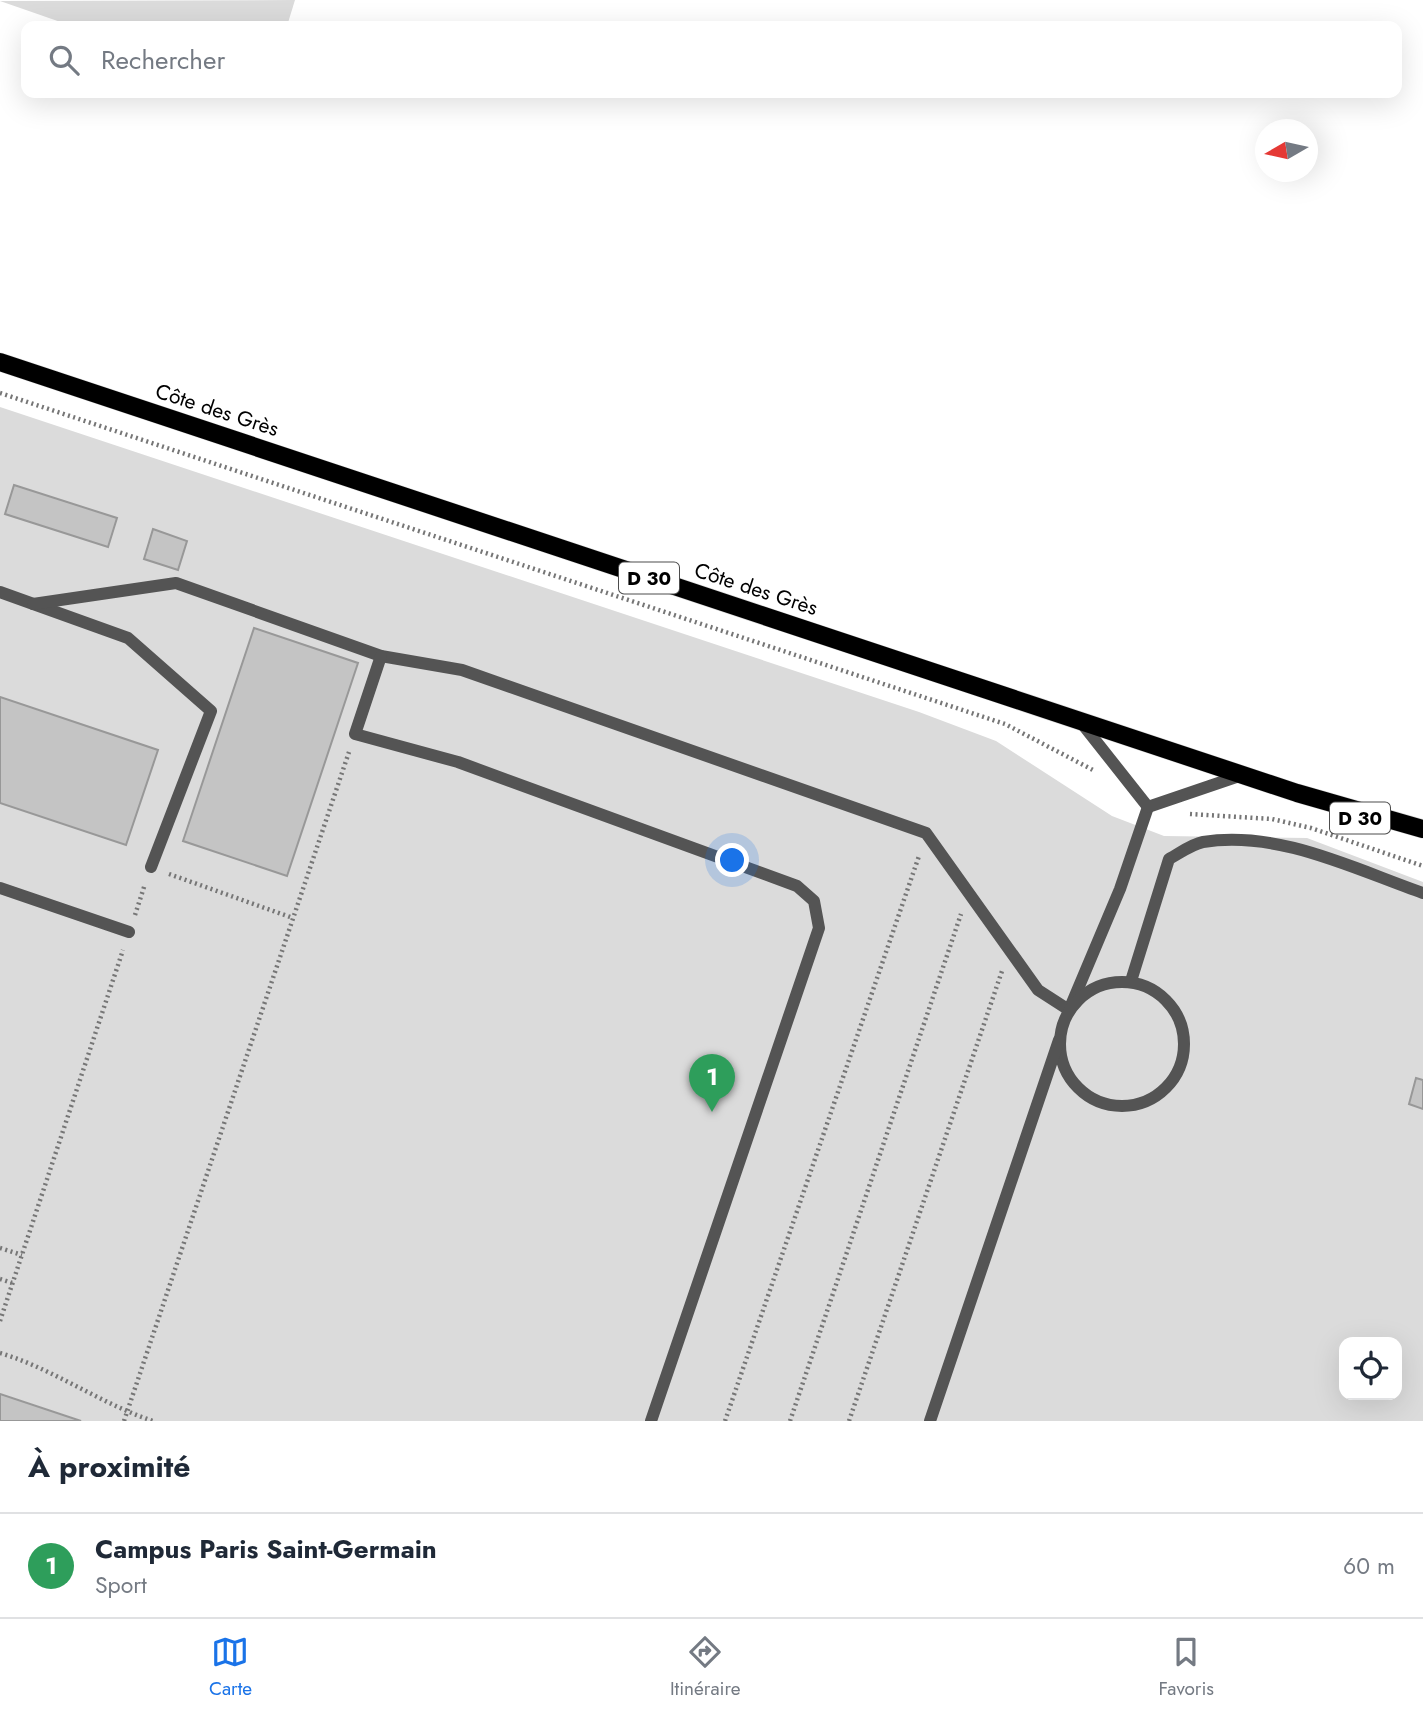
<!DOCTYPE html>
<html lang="fr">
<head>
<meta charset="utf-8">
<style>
  :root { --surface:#fff; --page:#f6f6f7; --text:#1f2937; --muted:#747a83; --line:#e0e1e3; --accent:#1a73e8 }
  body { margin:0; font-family:Jost,sans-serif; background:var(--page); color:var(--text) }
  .controls { position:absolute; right:21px; bottom:21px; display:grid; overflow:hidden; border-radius:14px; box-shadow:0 7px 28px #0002 }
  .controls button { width:63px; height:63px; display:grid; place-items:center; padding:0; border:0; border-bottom:2px solid var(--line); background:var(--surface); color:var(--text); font:35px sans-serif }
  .compass { position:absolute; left:1255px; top:119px; width:63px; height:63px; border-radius:50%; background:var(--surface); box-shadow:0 7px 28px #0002; rotate:261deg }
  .you { position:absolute; left:733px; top:861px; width:24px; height:24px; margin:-18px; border:5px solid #fff; border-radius:50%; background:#1a73e8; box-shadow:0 0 0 10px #1a73e833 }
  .badge { display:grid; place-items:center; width:46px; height:46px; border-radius:50%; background:var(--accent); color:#fff; font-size:23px; font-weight:700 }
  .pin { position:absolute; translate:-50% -58px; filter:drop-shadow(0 2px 4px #0008) }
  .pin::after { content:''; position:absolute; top:37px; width:24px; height:21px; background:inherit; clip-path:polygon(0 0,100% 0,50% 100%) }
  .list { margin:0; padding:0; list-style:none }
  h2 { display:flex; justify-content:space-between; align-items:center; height:91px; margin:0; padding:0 28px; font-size:30px }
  h2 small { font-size:23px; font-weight:400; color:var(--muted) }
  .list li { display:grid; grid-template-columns:46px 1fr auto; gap:21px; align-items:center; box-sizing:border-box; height:105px; padding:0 28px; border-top:2px solid var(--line) }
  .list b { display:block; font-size:26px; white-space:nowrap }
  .list p { margin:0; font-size:23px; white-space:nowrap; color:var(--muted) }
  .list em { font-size:23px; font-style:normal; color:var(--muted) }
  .icon { flex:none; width:38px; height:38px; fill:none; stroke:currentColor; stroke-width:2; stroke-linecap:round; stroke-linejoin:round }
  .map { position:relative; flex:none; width:1423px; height:1421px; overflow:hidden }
  .search { position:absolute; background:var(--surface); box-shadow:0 7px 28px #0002; left:21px; right:21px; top:21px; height:77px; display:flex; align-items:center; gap:18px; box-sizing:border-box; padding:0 24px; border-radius:14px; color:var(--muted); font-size:26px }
  .sheet { height:196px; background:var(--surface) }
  nav { display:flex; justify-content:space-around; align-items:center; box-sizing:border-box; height:98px; border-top:2px solid var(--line); background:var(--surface); font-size:19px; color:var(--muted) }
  nav a { display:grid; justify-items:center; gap:4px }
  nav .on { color:var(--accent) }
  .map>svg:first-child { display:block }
  .green { fill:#dbdbdb; fill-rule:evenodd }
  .building { fill:#c4c4c4; stroke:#989898; stroke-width:2 }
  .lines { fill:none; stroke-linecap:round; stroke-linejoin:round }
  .primary-casing { stroke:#dbdbdb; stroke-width:19 }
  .path { stroke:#767676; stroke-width:4.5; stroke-dasharray:2 3.5; stroke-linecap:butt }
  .lane { stroke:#545454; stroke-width:12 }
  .primary { stroke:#000; stroke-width:18 }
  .labels { text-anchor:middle; stroke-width:7; stroke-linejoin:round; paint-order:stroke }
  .shield { fill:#fff; stroke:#4c4c4c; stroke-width:2 }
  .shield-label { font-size:19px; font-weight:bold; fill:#000 }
  .street-label { font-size:21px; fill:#000; stroke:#fff }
</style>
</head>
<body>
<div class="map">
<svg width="1423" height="1421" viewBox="0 0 1423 1421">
  <rect width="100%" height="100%" fill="#fff"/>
  <g class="green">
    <polygon points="295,0 287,26 72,26 0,1"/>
    <path d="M0,407l919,305 77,29 116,75 52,20 143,2 116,44v539h-1423zM1344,1342h53v53h-53z"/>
  </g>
  <g class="building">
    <polygon points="14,485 117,518 108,547 5,514"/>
    <polygon points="153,529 187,541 178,570 144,559"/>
    <polygon points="254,628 358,663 287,876 183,841"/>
    <polygon points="0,697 158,750 126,845 0,803"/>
    <polygon points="1416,1078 1423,1080 1423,1109 1409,1104"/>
    <polygon points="0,1394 81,1421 0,1421"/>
  </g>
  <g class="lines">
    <g class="primary-casing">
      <polyline id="primary" points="0,362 1297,793 1423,829"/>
    </g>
    <g class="path">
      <polyline points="0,393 1005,724 1093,770"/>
      <polyline points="1190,814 1272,819 1311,828 1423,866"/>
      <polyline points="169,874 293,918"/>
      <polyline points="135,915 145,884"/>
      <polyline points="0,1248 22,1255"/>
      <polyline points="0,1279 12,1283"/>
      <polyline points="0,1321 123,950"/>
      <path d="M0,1353c54,16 99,50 153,68"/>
      <polyline points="124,1421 349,752"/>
      <polyline points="725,1421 919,856"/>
      <polyline points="790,1421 961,914"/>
      <polyline points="849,1421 1002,971"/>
    </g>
    <g class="lane">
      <polyline points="0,592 128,638 211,711 151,867"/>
      <polyline points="33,604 176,583 381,656 462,670 926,833 1038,990 1069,1010 1120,889 1148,807"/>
      <polyline points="381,656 355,734 458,762 797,886 814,901 819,928 651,1421"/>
      <polyline points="1080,721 1148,807 1242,775"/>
      <polyline points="0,888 129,932"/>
      <path d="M1131,981l38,-122c11,-6 23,-15 34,-17 76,-12 151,27 220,51"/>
      <circle cx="1122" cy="1044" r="62"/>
      <polyline points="930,1421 1059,1040"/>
    </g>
    <use href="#primary" class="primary"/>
  </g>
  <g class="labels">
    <g class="shield">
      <rect x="619" y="562.5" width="60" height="31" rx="5"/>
      <rect x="1330" y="802.5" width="60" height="31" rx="5"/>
    </g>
    <g class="shield-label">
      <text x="649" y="585">D 30</text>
      <text x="1360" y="825">D 30</text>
    </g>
    <g class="street-label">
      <text transform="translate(217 410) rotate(18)" y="7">Côte des Grès</text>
      <text transform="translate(756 589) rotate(18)" y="7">Côte des Grès</text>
    </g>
  </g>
</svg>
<div class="controls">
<button><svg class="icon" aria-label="locate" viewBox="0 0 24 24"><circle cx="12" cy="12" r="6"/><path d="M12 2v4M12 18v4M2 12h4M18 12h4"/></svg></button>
</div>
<svg class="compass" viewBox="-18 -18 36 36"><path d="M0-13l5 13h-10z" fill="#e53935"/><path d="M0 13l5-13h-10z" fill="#747a83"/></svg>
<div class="you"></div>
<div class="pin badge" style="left:712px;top:1112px;background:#2e9e5b">1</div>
<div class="search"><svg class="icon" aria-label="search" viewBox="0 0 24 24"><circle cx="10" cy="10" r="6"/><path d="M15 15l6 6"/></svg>Rechercher</div>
</div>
<section class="sheet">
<h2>À proximité<small></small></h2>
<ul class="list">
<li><span class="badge" style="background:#2e9e5b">1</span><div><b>Campus Paris Saint-Germain</b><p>Sport</p></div><em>60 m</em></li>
</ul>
</section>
<nav>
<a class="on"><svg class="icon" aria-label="map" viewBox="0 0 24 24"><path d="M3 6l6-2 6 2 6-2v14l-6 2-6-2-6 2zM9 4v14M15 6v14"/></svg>Carte</a>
<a><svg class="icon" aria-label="directions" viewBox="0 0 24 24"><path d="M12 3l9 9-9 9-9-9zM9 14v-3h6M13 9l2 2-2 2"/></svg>Itinéraire</a>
<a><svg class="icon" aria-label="saved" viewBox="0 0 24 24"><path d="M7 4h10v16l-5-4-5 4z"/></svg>Favoris</a>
</nav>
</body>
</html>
